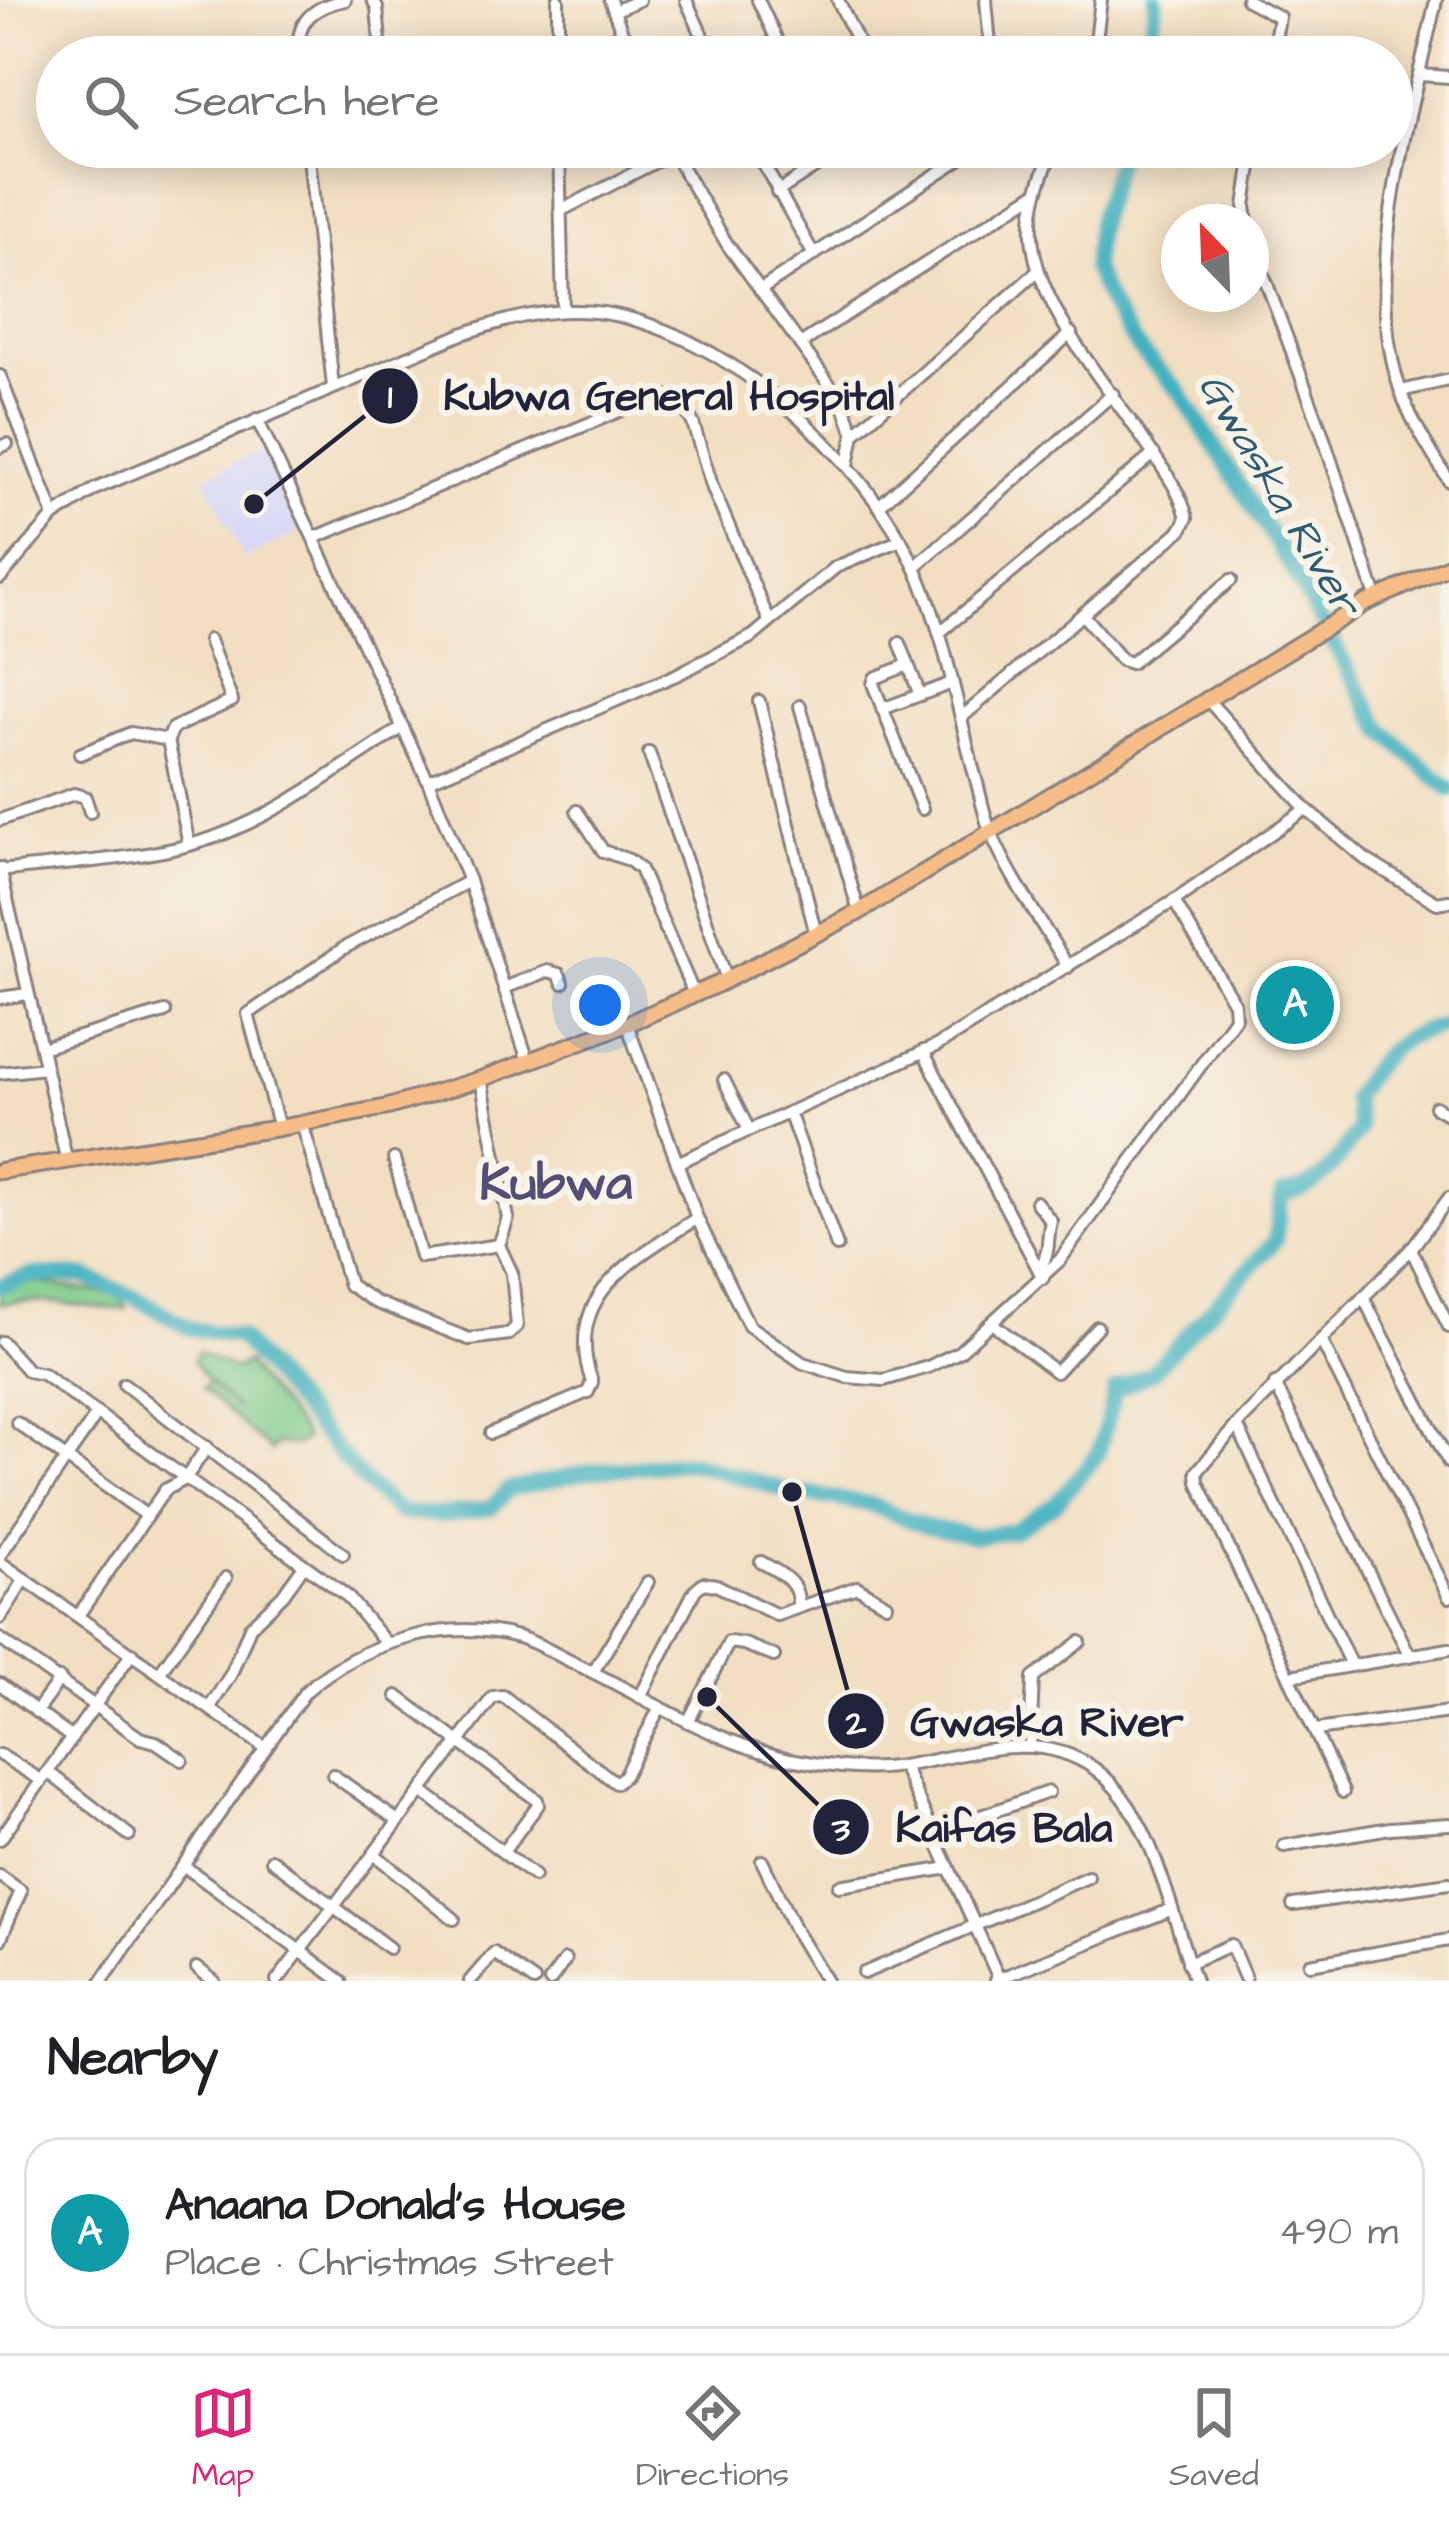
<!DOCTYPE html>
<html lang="en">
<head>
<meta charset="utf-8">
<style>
  :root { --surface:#fff; --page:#f2f2f2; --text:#202124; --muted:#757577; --line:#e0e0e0; --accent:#db2777 }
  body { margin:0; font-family:"Architects Daughter",sans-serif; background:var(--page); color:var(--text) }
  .compass { position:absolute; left:1161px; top:204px; width:108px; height:108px; border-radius:50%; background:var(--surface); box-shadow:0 6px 30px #0003; rotate:337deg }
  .you { position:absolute; left:600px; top:1005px; width:42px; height:42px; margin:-30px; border:9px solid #fff; border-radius:50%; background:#1a73e8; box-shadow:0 0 0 18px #1a73e833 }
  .badge { display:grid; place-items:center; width:78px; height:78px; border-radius:50%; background:var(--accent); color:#fff; font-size:39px; font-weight:700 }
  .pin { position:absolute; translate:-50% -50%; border:6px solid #fff; box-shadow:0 3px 12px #0006 }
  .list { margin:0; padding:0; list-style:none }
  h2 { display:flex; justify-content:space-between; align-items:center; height:156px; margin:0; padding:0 48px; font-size:51px }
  h2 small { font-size:39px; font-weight:400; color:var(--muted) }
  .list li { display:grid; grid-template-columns:78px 1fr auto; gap:36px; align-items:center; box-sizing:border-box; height:192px; margin:0 24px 24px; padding:0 24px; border:3px solid var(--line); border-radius:36px }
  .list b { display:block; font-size:45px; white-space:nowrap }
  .list p { margin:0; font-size:39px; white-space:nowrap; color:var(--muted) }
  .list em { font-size:39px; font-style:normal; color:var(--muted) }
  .icon { flex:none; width:66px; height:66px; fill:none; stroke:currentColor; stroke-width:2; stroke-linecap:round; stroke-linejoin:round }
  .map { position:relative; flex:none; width:1449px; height:1981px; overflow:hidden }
  .search { position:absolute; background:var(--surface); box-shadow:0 6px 30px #0003; left:36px; right:36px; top:36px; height:132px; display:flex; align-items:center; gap:30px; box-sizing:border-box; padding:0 42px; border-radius:66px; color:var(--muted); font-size:45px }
  .sheet { height:372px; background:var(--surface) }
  nav { display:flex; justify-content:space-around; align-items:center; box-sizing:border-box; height:168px; border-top:3px solid var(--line); background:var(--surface); font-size:33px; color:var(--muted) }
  nav a { display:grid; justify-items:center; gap:6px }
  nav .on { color:var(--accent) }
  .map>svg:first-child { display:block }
  .built { fill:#d6d7f8 }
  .green { fill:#7ecb8a; stroke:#507662; stroke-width:3 }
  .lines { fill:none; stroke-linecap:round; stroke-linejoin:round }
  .river { stroke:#43b1c0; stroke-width:16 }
  .minor-casing { stroke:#8a807e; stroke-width:16 }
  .major-casing { stroke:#8a807e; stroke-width:20 }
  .minor { stroke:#fff; stroke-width:10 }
  .major { stroke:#f7bd88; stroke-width:14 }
  .labels { text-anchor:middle; stroke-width:12; stroke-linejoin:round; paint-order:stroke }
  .water-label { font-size:42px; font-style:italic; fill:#2f5b70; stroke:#f7f3e8 }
  .district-label { font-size:51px; font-weight:bold; fill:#544d76; stroke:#f7f3e8 }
  .leader { fill:none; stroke:#22223b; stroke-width:4.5 }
  .callout-dot { fill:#22223b; stroke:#f7f3e8; stroke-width:4.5 }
  .mark-label { font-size:36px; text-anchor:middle; font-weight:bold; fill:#fff }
  .callout-label { font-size:42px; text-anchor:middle; font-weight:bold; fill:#22223b; stroke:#f7f3e8; stroke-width:12; stroke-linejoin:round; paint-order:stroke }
</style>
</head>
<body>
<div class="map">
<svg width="1449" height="1981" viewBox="0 0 1449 1981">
  <rect width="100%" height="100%" fill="#f7f3e8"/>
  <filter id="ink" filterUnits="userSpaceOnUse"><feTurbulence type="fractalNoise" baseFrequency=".00833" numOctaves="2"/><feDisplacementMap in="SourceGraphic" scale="24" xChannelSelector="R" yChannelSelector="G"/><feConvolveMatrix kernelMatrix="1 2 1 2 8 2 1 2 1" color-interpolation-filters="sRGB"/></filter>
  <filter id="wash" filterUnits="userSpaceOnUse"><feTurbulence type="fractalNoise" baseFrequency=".004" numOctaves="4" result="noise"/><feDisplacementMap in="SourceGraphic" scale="48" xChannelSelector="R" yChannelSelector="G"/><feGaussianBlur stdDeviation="2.7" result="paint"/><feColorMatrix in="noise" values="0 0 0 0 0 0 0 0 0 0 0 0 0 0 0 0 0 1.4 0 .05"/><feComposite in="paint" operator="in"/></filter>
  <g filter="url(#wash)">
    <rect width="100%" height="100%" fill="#f2dfc2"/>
    <polygon class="built" points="263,449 302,531 244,559 205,477"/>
    <g class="green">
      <path d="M28,1281l90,14 9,14c-42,1 -84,-13 -127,-5v-13z"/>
      <path d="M198,1352l36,17 12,-7c17,28 44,48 60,77l-10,6 -20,-1 -5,7 -69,-63 6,-5 30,26 -34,-32 -11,-16z"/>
    </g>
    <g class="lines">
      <g class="river">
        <polyline points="1148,57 1156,0"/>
        <polyline points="1121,147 1098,223 1093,268 1109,304 1138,348 1179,391 1286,559 1383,731 1449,789"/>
        <path d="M0,1286l32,-11 51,1 56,23 50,29 50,9 126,146 34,30 45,2 47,-7 17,-18 82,-19 99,-9 103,30 77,12 55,22 51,10 38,-5 42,-27 43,-50 17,-64 36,-17 124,-132 7,-47c39,-4 57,-35 77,-65l-6,-32c28,-42 44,-64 96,-72"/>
      </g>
    </g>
  </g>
  <g filter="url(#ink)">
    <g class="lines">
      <g class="minor-casing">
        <g id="minor">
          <polyline points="373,0 377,8 381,52"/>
          <polyline points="558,0 558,57"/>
          <polyline points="610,0 631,57"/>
          <polyline points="686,0 712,57"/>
          <polyline points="758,0 785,57"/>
          <polyline points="838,0 865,57"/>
          <polyline points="986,0 991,57"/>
          <polyline points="1247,0 1279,17 1272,57"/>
          <path d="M1436,0c-26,121 -79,280 -32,400 12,29 29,55 45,81"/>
          <polyline points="614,11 639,0"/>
          <path d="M299,57c-4,-36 13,-50 46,-57"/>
          <polyline points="995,57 1049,57"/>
          <polyline points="1094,57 1101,0"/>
          <polyline points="1420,75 1449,77"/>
          <polyline points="308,147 333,387"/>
          <polyline points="559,147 563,310"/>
          <polyline points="670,147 727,244 843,403 854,434 848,465"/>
          <polyline points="754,147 814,255"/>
          <polyline points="777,192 846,147"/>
          <polyline points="560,211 673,153"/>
          <polyline points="1247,222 1245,206 1254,147"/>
          <polyline points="1251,241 1321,430 1376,597"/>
          <polyline points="760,290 978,147"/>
          <polyline points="800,344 1036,193"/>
          <polyline points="0,376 54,516"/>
          <polyline points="1401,391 1449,380"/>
          <polyline points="257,419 428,781 469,881 528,1061"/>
          <polyline points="854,434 1038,271"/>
          <polyline points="0,447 7,444"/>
          <polyline points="880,505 1071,333"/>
          <polyline points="314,538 660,394 681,402 693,423 713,489 769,621"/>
          <polyline points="915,567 1113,394"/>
          <path d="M0,578l54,-62 41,-27 367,-155c45,-15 86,-27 133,-22 125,14 265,141 318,251 31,65 43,139 61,209 6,19 9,42 17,61 20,46 51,90 77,134"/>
          <polyline points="1083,615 1121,660 1131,663 1231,580"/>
          <polyline points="939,633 1154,454"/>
          <polyline points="900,643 920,695"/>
          <polyline points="908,665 875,678 873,684 922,809"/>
          <polyline points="1206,698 1306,809 1365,859 1437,903 1449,901"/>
          <polyline points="759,701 816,935"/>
          <polyline points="800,706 859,912"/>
          <polyline points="882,709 952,683"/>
          <path d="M961,718l220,-188 6,-12c-6,-26 -25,-51 -40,-73 -38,-58 -111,-138 -115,-209 -2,-31 10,-61 22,-89"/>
          <polyline points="649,753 727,980"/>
          <polyline points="80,754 131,733 168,740"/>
          <polyline points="428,781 676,675 753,636 836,567 901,540"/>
          <polyline points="577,811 603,851 629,860 640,869 694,994"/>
          <polyline points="0,820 74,794 85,797 90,812"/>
          <polyline points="189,845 168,740 173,728 232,701 209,640"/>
          <polyline points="0,868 67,1162"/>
          <path d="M1,871c60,-8 135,-11 192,-27 77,-21 144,-75 210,-117"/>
          <polyline points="504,988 548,971 559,974 563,983"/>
          <polyline points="0,998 28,994"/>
          <polyline points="627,1024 697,1218 749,1326 803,1363 847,1377 884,1380 928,1367 959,1352 1060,1260 1235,1018 1234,1003 1174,901"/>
          <polyline points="41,1048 165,1012"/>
          <polyline points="923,1051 1043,1278"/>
          <polyline points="0,1073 45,1068"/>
          <polyline points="724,1080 749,1130"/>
          <polyline points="1435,1107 1449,1115"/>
          <polyline points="789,1112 837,1246"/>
          <polyline points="302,1123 349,1285 375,1302 469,1339 509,1334 517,1326 512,1273 499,1245"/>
          <polyline points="279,1128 248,1014 344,948 469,881"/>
          <polyline points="394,1159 421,1257 499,1245 508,1218 481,1079"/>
          <polyline points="677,1163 936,1046 1174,901 1306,809"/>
          <path d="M1036,1202l15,19c-6,23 2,23 -12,50"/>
          <polyline points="1411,1249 1449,1327"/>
          <polyline points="1363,1297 1449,1463"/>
          <polyline points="993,1324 1056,1372 1097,1327"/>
          <polyline points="1321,1340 1449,1597"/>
          <polyline points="2,1342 28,1371 43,1374 347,1596 386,1643"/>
          <polyline points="124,1384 343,1554"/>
          <polyline points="1275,1384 1410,1656"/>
          <polyline points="17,1423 146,1515"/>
          <polyline points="1237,1425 1351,1665"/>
          <path d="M491,1433l97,-41 4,-10c-31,-88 44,-124 105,-164"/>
          <polyline points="0,1555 97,1414"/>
          <polyline points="0,1562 264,1747"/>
          <path d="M761,1562c20,11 39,20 37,45"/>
          <polyline points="79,1614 165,1490 185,1479 207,1447"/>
          <polyline points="0,1618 25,1579"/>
          <polyline points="0,1639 140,1738 156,1742 182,1760"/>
          <polyline points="160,1672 226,1578"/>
          <polyline points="593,1672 648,1582"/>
          <polyline points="1291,1676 1449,1649"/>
          <polyline points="0,1684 72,1738"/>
          <polyline points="397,1696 537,1800 538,1805 503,1852"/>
          <polyline points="640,1697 695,1590 703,1583 716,1585 777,1615 857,1587 886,1604"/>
          <polyline points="210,1707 231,1674 250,1627 283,1595 303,1567"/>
          <polyline points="36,1712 60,1679"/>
          <polyline points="688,1722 729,1642 744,1644 774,1656"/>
          <polyline points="1316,1730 1449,1712"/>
          <polyline points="1030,1746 1033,1678 1080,1642"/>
          <polyline points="0,1755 41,1780"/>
          <polyline points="903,1766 1000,1981"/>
          <polyline points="48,1772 129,1835"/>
          <polyline points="333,1775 398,1821"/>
          <polyline points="422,1791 534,1876"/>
          <polyline points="1343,1792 1198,1482 1197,1472 1237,1425 1411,1249 1449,1198"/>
          <polyline points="933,1833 1048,1792"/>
          <polyline points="0,1839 132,1653"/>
          <polyline points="1284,1846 1390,1828 1449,1824"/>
          <polyline points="374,1854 454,1919"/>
          <polyline points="272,1860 389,1948"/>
          <polyline points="762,1861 796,1932 826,1981"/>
          <polyline points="184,1866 341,1981"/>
          <polyline points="0,1876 21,1891 0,1940"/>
          <polyline points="839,1886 949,1868"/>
          <polyline points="1293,1905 1449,1883"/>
          <polyline points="1188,1963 1231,1945 1245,1978"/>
          <polyline points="1310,1964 1449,1940"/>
          <polyline points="197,1968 214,1981"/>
          <polyline points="864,1973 1088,1877"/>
          <polyline points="996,1980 1170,1910"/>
          <path d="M102,1981l203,-289c55,-49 140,-75 213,-55 19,5 39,18 58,27 74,35 143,83 225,97 27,5 54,9 82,7 71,-5 147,-46 212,1 59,43 76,146 100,212"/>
          <polyline points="277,1981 493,1697 503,1696 616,1783 624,1776 660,1707"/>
          <polyline points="470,1981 494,1953 534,1981"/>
          <polyline points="550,1981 565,1960"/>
        </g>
      </g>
      <g class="major-casing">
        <polyline id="major" points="0,1171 279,1128 388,1107 481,1079 627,1024 720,983 859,912 1366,603 1449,566"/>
      </g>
      <use href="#minor" class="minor"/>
      <use href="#major" class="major"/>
    </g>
  </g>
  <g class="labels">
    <g class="water-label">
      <text transform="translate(1281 493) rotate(59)" y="15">Gwaska River</text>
    </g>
    <g class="district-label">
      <text x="556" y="1199">Kubwa</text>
    </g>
  </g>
  <path class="leader" d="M254 504L390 396M792 1492L856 1721M707 1697L841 1827"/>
  <g class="callout-dot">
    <circle cx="254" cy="504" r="12"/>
    <circle cx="792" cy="1492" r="12"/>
    <circle cx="707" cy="1697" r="12"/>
    <circle cx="390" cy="396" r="30"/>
    <circle cx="856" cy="1721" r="30"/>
    <circle cx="841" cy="1827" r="30"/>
  </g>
  <g class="mark-label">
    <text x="390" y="408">1</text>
    <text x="856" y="1734">2</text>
    <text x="841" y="1840">3</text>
  </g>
  <g class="callout-label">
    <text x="669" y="410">Kubwa General Hospital</text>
    <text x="1047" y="1736">Gwaska River</text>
    <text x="1004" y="1842">Kaifas Bala</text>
  </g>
</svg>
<svg class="compass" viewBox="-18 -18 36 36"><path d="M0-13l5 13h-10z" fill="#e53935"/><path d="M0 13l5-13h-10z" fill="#757577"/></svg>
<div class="you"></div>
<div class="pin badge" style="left:1295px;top:1005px;background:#0f9aa8">A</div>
<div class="search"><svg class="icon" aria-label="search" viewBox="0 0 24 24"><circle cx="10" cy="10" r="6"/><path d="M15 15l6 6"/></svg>Search here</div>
</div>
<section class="sheet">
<h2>Nearby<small></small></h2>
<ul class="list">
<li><span class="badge" style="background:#0f9aa8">A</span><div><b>Anaana Donald's House</b><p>Place · Christmas Street</p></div><em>490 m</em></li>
</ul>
</section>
<nav>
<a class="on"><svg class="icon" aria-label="map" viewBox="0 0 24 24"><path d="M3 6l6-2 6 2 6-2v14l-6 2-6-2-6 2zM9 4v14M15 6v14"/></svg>Map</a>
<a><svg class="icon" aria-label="directions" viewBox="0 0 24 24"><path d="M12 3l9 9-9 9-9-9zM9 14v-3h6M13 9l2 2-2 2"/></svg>Directions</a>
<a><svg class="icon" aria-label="saved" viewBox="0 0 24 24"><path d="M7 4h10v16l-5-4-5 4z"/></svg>Saved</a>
</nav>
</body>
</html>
